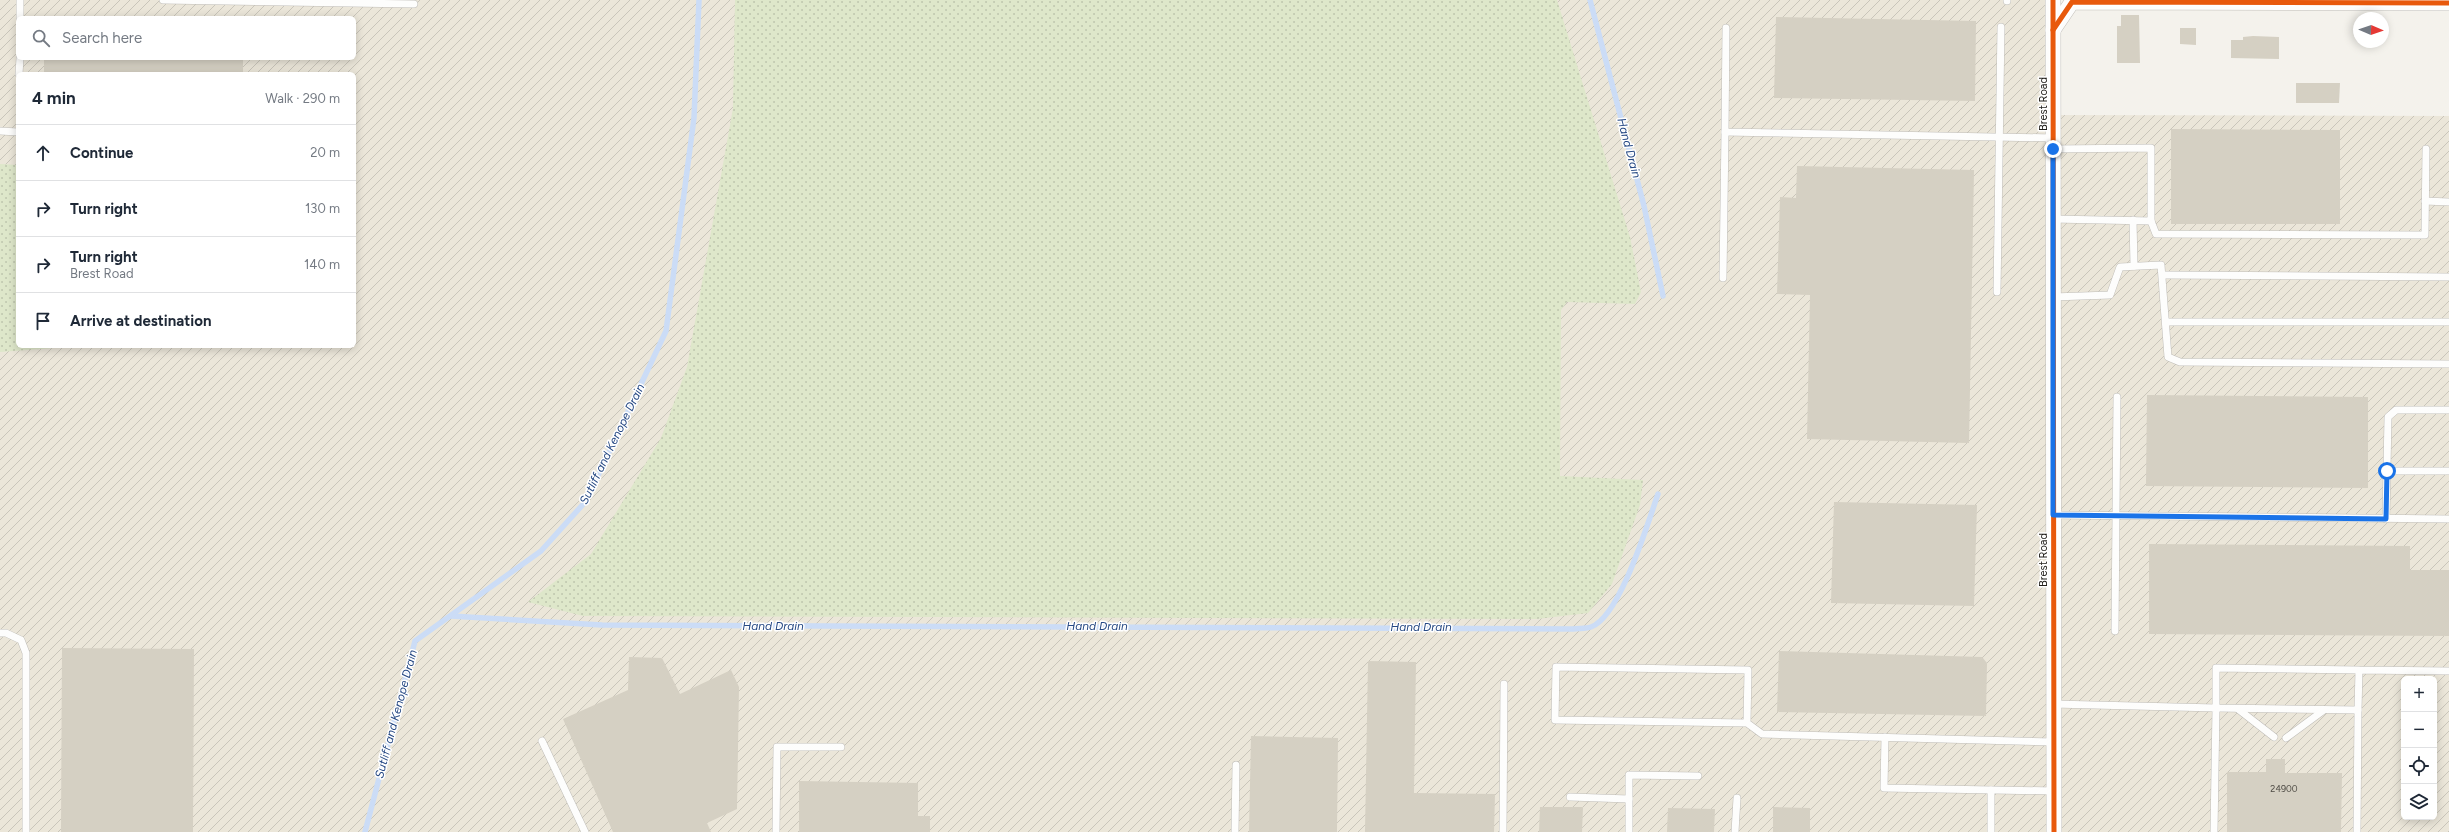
<!DOCTYPE html>
<html lang="en">
<head>
<meta charset="utf-8">
<style>
  :root { --surface:#fff; --page:#f6f6f7; --text:#1f2937; --muted:#747a83; --line:#e0e1e3 }
  body { margin:0; font-family:Figtree,sans-serif; background:var(--page); color:var(--text) }
  .controls { position:absolute; right:12px; bottom:12px; display:grid; overflow:hidden; border-radius:6px; box-shadow:0 2px 10px #0003 }
  .controls button { width:36px; height:36px; display:grid; place-items:center; padding:0; border:0; border-bottom:1px solid var(--line); background:var(--surface); color:var(--text); font:20px sans-serif }
  .compass { position:absolute; left:2353px; top:12px; width:36px; height:36px; border-radius:50%; background:var(--surface); box-shadow:0 2px 10px #0003; rotate:92deg }
  .stop { position:absolute; width:12px; height:12px; margin:-9px; border:3px solid #1a73e8; border-radius:50%; background:#fff }
  .stop.end { background:#1a73e8; border-color:#fff; box-shadow:0 1px 4px #0008 }
  .list { margin:0; padding:0; list-style:none }
  h2 { display:flex; justify-content:space-between; align-items:center; height:52px; margin:0; padding:0 16px; font-size:17px }
  h2 small { font-size:13px; font-weight:400; color:var(--muted) }
  .list li { display:grid; grid-template-columns:26px 1fr auto; gap:12px; align-items:center; box-sizing:border-box; height:56px; padding:0 16px; border-top:1px solid var(--line) }
  .list b { display:block; font-size:15px; white-space:nowrap }
  .list p { margin:0; font-size:13px; white-space:nowrap; color:var(--muted) }
  .list em { font-size:13px; font-style:normal; color:var(--muted) }
  .icon { flex:none; width:22px; height:22px; fill:none; stroke:currentColor; stroke-width:2; stroke-linecap:round; stroke-linejoin:round }
  .map { position:relative; flex:none; width:2449px; height:832px; overflow:hidden }
  .search { position:absolute; background:var(--surface); box-shadow:0 2px 10px #0003; left:16px; top:16px; width:340px; height:44px; display:flex; align-items:center; gap:10px; box-sizing:border-box; padding:0 14px; border-radius:6px; color:var(--muted); font-size:15px }
  .panel { position:absolute; background:var(--surface); box-shadow:0 2px 10px #0003; left:16px; top:72px; width:340px; height:276px; border-radius:6px }
  .map>svg:first-child { display:block }
  .industrial { fill:url(#industrial-furrows); fill-rule:evenodd }
  .grass { fill:url(#grass-dots) }
  .lines { fill:none; stroke-linecap:round; stroke-linejoin:round }
  .stream { stroke:#cbdcf6; stroke-width:5.5 }
  .building { fill:#d5d0c3 }
  .lane-casing { stroke:#c0beb9; stroke-width:8 }
  .street-casing { stroke:#c0beb9; stroke-width:16 }
  .lane { stroke:#fdfdfc; stroke-width:7 }
  .street { stroke:#fdfdfc; stroke-width:15 }
  .cycleway-casing { stroke:#fff; stroke-width:8 }
  .cycleway { stroke:#e8590c; stroke-width:5 }
  .route { stroke:#1a73e8; stroke-width:5 }
  .labels { text-anchor:middle; stroke-width:3; stroke-linejoin:round; paint-order:stroke }
  .number-label { font-size:9px; fill:#4d4a44 }
  .street-label { font-size:11px; fill:#201e1a; stroke:#fff }
  .water-label { font-size:12px; font-style:italic; fill:#264984; stroke:#fff }
</style>
</head>
<body>
<div class="map">
<svg width="2449" height="832" viewBox="0 0 2449 832">
  <defs>
    <pattern id="industrial-furrows" width="10" height="10" patternUnits="userSpaceOnUse"><rect width="10" height="10" fill="#ebe6d9"/><path d="M-1 1l2-2M0 10L10 0M9 11l2-2" fill="none" stroke="#c9c5ba"/></pattern>
    <pattern id="grass-dots" width="8" height="8" patternUnits="userSpaceOnUse"><rect width="8" height="8" fill="#dee7ca"/><path d="M2 2h.1M6 6h.1" fill="none" stroke="#bec6ad" stroke-width="1.8" stroke-linecap="round"/></pattern>
  </defs>
  <rect width="100%" height="100%" fill="#f4f2ec"/>
  <path class="industrial" d="M0,0h2046v115l403,1v716h-2449zM18,18h336v40h-336zM18,74h336v272h-336zM2404,679h30v138h-30z"/>
  <g class="grass">
    <polygon points="735,0 1557,0 1630,237 1641,292 1635,304 1567,302 1561,310 1560,476 1643,480 1640,505 1612,584 1588,613 1537,619 583,616 528,602 591,554 661,438 687,367 733,108"/>
    <polygon points="0,164 18,165 18,346 67,347 0,352"/>
  </g>
  <g class="lines">
    <g class="stream">
      <polyline points="1590,0 1644,206 1663,296"/>
      <path d="M451,616l151,9 971,4c6,-1 13,0 18,-2 29,-10 57,-105 67,-133"/>
      <polyline points="365,832 415,641 541,551 586,501 666,331 694,118 699,0"/>
    </g>
  </g>
  <g class="building">
    <polygon points="2121,15 2139,15 2140,63 2117,63 2117,26 2121,26"/>
    <polygon points="1776,17 1976,21 1975,101 1774,98"/>
    <polygon points="2180,28 2196,28 2196,45 2180,44"/>
    <polygon points="2253,36 2279,37 2279,59 2231,58 2231,40 2243,40 2243,37"/>
    <rect x="44" y="58" width="199" height="16"/>
    <polygon points="2296,83 2340,83 2339,103 2296,103"/>
    <polygon points="2171,129 2340,130 2340,224 2171,224"/>
    <polygon points="1797,166 1974,170 1969,443 1807,439 1810,295 1777,294 1780,197 1796,198"/>
    <polygon points="2147,395 2368,397 2368,488 2146,486"/>
    <polygon points="1834,502 1977,505 1974,606 1831,603"/>
    <polygon points="2149,544 2410,546 2410,570 2449,570 2449,636 2149,634"/>
    <polygon points="62,648 194,649 193,832 61,832"/>
    <polygon points="1779,651 1982,657 1987,663 1986,716 1777,712"/>
    <polygon points="629,657 662,658 680,694 731,670 739,687 737,809 707,823 711,832 613,832 563,719 628,690"/>
    <polygon points="1368,661 1416,662 1414,793 1495,794 1494,832 1365,832"/>
    <polygon points="1251,736 1338,738 1337,832 1249,832"/>
    <polygon points="2266,759 2285,759 2285,773 2342,773 2341,832 2227,832 2227,772 2266,772"/>
    <polygon points="799,781 918,783 918,816 930,816 930,832 799,832"/>
    <polygon points="1540,807 1583,807 1582,832 1539,832"/>
    <polygon points="1773,807 1810,808 1810,832 1773,832"/>
    <polygon points="1668,808 1715,809 1714,832 1667,832"/>
  </g>
  <g class="lines">
    <g class="lane-casing">
      <g id="lane">
        <polyline points="163,0 414,4"/>
        <polyline points="2007,1 2007,0"/>
        <polyline points="20,18 20,0"/>
        <polyline points="1726,28 1725,132 2053,138"/>
        <polyline points="19,74 20,58"/>
        <polyline points="0,131 18,132"/>
        <polyline points="2425,201 2449,202"/>
        <polyline points="2053,219 2151,221 2151,148 2053,149"/>
        <polyline points="2133,220 2134,266"/>
        <polyline points="2151,221 2156,234 2425,235 2426,149"/>
        <polyline points="2163,275 2449,277"/>
        <polyline points="1723,278 1725,132"/>
        <polyline points="1997,292 2001,27"/>
        <polyline points="2053,297 2110,295 2120,267 2161,265 2168,357 2180,362 2449,364"/>
        <polyline points="2166,322 2449,322"/>
        <polyline points="2387,471 2449,471"/>
        <polyline points="2053,515 2449,519"/>
        <polyline points="2386,519 2388,417 2396,410 2449,410"/>
        <polyline points="2115,631 2117,397"/>
        <polyline points="0,633 6,633 21,640 26,653 26,832"/>
        <polyline points="2359,670 2216,668 2216,708 2358,710 2359,670 2449,671"/>
        <polyline points="2053,704 2216,708 2214,832"/>
        <polyline points="2238,709 2274,737"/>
        <polyline points="1747,723 1555,720 1556,667 1748,670 1747,723 1762,734 2054,742"/>
        <polyline points="1885,737 1884,788 2054,791"/>
        <polyline points="2286,738 2324,710"/>
        <polyline points="542,741 585,832"/>
        <polyline points="1570,797 1629,799"/>
        <polyline points="776,832 777,747 841,747"/>
        <polyline points="1235,832 1236,765"/>
        <polyline points="1503,832 1504,684"/>
        <polyline points="1629,832 1629,775 1698,776"/>
        <polyline points="1735,832 1737,798"/>
        <polyline points="1991,832 1991,790"/>
        <polyline points="2357,832 2358,710"/>
      </g>
    </g>
    <g class="street-casing">
      <g id="street">
        <polyline points="2053,0 2054,832"/>
        <polyline points="2053,30 2072,2 2449,3"/>
      </g>
    </g>
    <use href="#lane" class="lane"/>
    <use href="#street" class="street"/>
    <g class="cycleway-casing">
      <g id="cycleway">
        <polyline points="2053,0 2054,832"/>
        <polyline points="2053,30 2072,2 2449,3"/>
      </g>
    </g>
    <use href="#cycleway" class="cycleway"/>
  </g>
  <g class="lines">
    <polyline class="route" points="2053,149 2053,515 2386,519 2387,471"/>
  </g>
  <g class="labels">
    <g class="number-label">
      <text x="2284" y="792">24900</text>
    </g>
    <g class="street-label">
      <text transform="translate(2043 104) rotate(-90)" y="4">Brest Road</text>
      <text transform="translate(2043 560) rotate(-90)" y="4">Brest Road</text>
    </g>
    <g class="water-label">
      <text transform="translate(1629 148) rotate(75)" y="4">Hand Drain</text>
      <text transform="translate(612 444) rotate(-64)" y="4">Sutliff and Kenope Drain</text>
      <text x="773" y="630">Hand Drain</text>
      <text x="1097" y="630">Hand Drain</text>
      <text x="1421" y="631">Hand Drain</text>
      <text transform="translate(396 714) rotate(-75)" y="4">Sutliff and Kenope Drain</text>
    </g>
  </g>
</svg>
<div class="controls">
<button>+</button>
<button>−</button>
<button><svg class="icon" aria-label="locate" viewBox="0 0 24 24"><circle cx="12" cy="12" r="6"/><path d="M12 2v4M12 18v4M2 12h4M18 12h4"/></svg></button>
<button><svg class="icon" aria-label="layers" viewBox="0 0 24 24"><path d="M12 4l9 5-9 5-9-5zM3 14l9 5 9-5"/></svg></button>
</div>
<svg class="compass" viewBox="-18 -18 36 36"><path d="M0-13l5 13h-10z" fill="#e53935"/><path d="M0 13l5-13h-10z" fill="#747a83"/></svg>
<div class="stop" style="left:2387px;top:471px"></div>
<div class="stop end" style="left:2053px;top:149px"></div>
<div class="search"><svg class="icon" aria-label="search" viewBox="0 0 24 24"><circle cx="10" cy="10" r="6"/><path d="M15 15l6 6"/></svg>Search here</div>
<section class="panel">
<h2>4 min<small>Walk · 290 m</small></h2>
<ul class="list">
<li><svg class="icon" aria-label="ahead" viewBox="0 0 24 24"><path d="M12 20V5M6 11l6-6 6 6"/></svg><div><b>Continue</b></div><em>20 m</em></li>
<li><svg class="icon" aria-label="right" viewBox="0 0 24 24"><path d="M7 20v-9h11M14 6l5 5-5 5"/></svg><div><b>Turn right</b></div><em>130 m</em></li>
<li><svg class="icon" aria-label="right" viewBox="0 0 24 24"><path d="M7 20v-9h11M14 6l5 5-5 5"/></svg><div><b>Turn right</b><p>Brest Road</p></div><em>140 m</em></li>
<li><svg class="icon" aria-label="arrive" viewBox="0 0 24 24"><path d="M6 21V4h12l-3 4 3 4H6"/></svg><div><b>Arrive at destination</b></div></li>
</ul>
</section>
</div>
</body>
</html>
